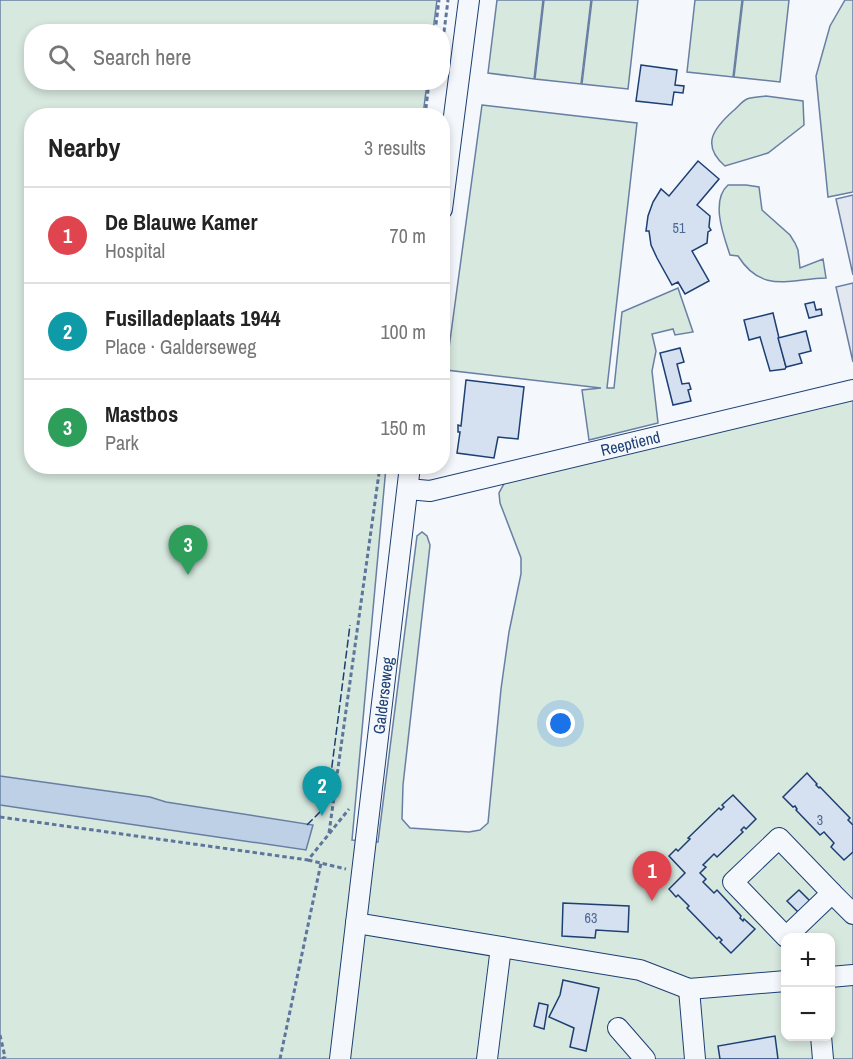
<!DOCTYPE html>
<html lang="en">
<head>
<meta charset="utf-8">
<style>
  :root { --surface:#fff; --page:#f6f6f6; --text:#222; --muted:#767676; --line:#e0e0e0; --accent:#0f766e }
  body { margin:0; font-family:"Archivo Narrow",sans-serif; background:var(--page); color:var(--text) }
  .controls { position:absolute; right:18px; bottom:18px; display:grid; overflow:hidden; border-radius:12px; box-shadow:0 3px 9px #0003 }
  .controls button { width:54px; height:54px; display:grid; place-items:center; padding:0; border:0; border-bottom:2px solid var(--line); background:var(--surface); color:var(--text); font:30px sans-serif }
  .you { position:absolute; left:561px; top:724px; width:21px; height:21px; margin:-15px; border:4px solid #fff; border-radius:50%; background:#1a73e8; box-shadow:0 0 0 9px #1a73e833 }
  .badge { display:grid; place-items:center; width:39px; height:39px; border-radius:50%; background:var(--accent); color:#fff; font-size:20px; font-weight:700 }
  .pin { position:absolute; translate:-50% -50px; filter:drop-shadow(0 2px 3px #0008) }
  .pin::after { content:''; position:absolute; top:32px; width:21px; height:18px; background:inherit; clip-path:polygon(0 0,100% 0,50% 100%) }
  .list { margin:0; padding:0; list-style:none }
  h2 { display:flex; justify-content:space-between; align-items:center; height:78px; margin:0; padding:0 24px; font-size:26px }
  h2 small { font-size:20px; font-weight:400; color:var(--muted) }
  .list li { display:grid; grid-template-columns:39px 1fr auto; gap:18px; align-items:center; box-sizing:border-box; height:96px; padding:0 24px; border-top:2px solid var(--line) }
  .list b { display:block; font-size:22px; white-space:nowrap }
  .list p { margin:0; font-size:20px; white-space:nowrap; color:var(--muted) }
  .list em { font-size:20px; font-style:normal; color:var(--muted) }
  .icon { flex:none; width:33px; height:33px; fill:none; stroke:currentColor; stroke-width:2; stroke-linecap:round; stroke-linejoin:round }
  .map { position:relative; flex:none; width:853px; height:1059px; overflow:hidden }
  .search { position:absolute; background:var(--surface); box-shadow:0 3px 9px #0003; left:24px; top:24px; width:426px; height:66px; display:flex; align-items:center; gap:15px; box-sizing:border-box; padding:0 21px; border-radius:24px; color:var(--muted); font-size:22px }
  .panel { position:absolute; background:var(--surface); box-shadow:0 3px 9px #0003; left:24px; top:108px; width:426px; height:366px; border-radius:24px }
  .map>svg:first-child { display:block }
  .green { fill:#d7e8df; stroke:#687fa3; stroke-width:1.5; fill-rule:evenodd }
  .parking { fill:#e3e8f0; stroke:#687fa3; stroke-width:1.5 }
  .water { fill:#bed0e5; stroke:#687fa3; stroke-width:1.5 }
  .building { fill:#d5e0f0; stroke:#1d3f73; stroke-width:1.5 }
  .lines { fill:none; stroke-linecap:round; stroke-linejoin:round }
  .minor-casing { stroke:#1d3f73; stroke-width:22 }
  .path { stroke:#5e769c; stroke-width:3; stroke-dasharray:4.5 3; stroke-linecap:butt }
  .minor { stroke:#f4f7fb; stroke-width:20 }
  .fence { stroke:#1d3f73; stroke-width:1.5; stroke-dasharray:8 3; stroke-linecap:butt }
  .labels { text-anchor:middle; stroke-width:4.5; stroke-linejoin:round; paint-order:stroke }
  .number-label { font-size:14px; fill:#4b6792 }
  .street-label { font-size:16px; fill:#1d3f73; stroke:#f4f7fb }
</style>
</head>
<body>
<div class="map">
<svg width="853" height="1059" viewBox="0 0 853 1059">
  <rect width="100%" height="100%" fill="#f4f7fb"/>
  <g class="green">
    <path d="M0,0h437l-4,31 -401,1v50l395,1 -4,32 -391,1v350l354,1 -34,373 26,2 39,-306 5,-4 5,4 3,9 -27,240 -1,34 8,9 59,4 11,-2 8,-7 13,-134 8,-57 12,-58v-16l-21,-55 -1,-10 6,-11 348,-83v660h-853zM786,938h44v98h-44z"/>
    <polygon points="497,0 543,0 534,79 488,73"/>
    <polygon points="544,0 591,0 581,84 535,79"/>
    <polygon points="592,0 638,0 628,89 582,84"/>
    <polygon points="695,0 742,0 733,77 687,72"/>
    <polygon points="743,0 789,0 780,82 734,77"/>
    <polygon points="845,0 853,0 853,192 828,197 816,76 830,26"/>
    <path d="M766,96l37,5 1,24 -36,28 -43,13c-24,-21 -12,-37 8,-55 4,-3 9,-10 14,-12 6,-2 14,-2 19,-3z"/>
    <polygon points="482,105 637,123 607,388 614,388 622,312 678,288 693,332 675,335 673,329 652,334 656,351 652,371 658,423 589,440 582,390 601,388 446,370"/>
    <path d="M728,185h18l13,2 3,23 28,25 5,8 3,7 2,18 23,-9 3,19c-37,1 -64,16 -88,-22l-8,-1c-6,-18 -20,-54 -2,-70z"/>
  </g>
  <g class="parking">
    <polygon points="853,195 853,275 836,199"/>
    <polygon points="853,283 853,362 836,287"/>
  </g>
  <polygon class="water" points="0,776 150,797 166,802 313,825 306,850 0,805"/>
  <g class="building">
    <polygon points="641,65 677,70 675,85 684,86 683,93 674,92 672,105 636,101"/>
    <polygon points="698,161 719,179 697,205 710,216 709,227 711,230 708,232 707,243 692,251 709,281 685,294 678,282 672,285 657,258 651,245 649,231 646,231 648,216 653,202 661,189 669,196"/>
    <polygon points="814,302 816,310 821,309 822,315 809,318 805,304"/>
    <polygon points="773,313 786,367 785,369 770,371 760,337 749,340 744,320"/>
    <polygon points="806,331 811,351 799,354 802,363 786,367 778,338"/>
    <polygon points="680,348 684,362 677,364 682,384 689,383 691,389 688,390 691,401 673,405 660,353"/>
    <polygon points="466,380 524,387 518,439 498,437 494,458 457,453 460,432 458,432 458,425 461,426"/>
    <polygon points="807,773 817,784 816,785 819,788 820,787 850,818 848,820 853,825 853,852 844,860 831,847 834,843 824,832 820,835 796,810 797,809 795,806 793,807 783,797"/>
    <polygon points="733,795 756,819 746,829 744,827 741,830 743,832 717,857 714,854 703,865 706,867 700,873 706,879 703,882 714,893 717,890 741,916 740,918 743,921 744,919 755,929 731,953 720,942 722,940 719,937 717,939 687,908 689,906 678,895 676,897 669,889 685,873 669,856 676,849 678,851 690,839 688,838 719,808 721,810 724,807 722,805"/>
    <polygon points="799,890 811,902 799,913 787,901"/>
    <polygon points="563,903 629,906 628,932 596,930 595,938 562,936"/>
    <polygon points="563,980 599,988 586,1051 570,1047 574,1028 549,1017 560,995"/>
    <polygon points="539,1003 548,1005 544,1029 534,1026"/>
    <polygon points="775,1036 778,1059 720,1059 718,1046"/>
  </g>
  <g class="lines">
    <g class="minor-casing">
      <g id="minor">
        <polyline points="442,209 469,0"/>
        <path id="s1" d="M408,489l22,2 423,-101"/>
        <polygon points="779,838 832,893 786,937 733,882"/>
        <polyline points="832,893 853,914"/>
        <polyline points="356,923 640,970 689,989 786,981"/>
        <polyline points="830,977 853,975"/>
        <polyline points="689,989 695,1059"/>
        <polyline points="618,1028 645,1059"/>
        <polyline points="821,1036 823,1059"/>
        <path id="s2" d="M340,1059l70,-593"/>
        <polyline points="487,1059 501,947"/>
      </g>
    </g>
    <g class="path">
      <polyline points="435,32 439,0"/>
      <polyline points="444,32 448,0"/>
      <polyline points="425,116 429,82"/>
      <polyline points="0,817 308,860 349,809"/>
      <polyline points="329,833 380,466"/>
      <polyline points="308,860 346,869"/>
      <polyline points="0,1035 5,1057 2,1059"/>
      <polyline points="280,1059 321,863"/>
    </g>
    <use href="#minor" class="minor"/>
    <polyline class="fence" points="307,825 327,805 350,625"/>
  </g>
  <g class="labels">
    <g class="number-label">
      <text x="679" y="233">51</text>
      <text x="820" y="825">3</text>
      <text x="591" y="923">63</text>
    </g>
    <g class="street-label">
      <text dy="6" stroke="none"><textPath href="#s1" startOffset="228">Reeptiend</textPath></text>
      <text dy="6" stroke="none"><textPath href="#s2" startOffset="366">Galderseweg</textPath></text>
    </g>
  </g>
</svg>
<div class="controls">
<button>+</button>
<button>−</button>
</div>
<div class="you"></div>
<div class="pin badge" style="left:652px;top:901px;background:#e0444e">1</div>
<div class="pin badge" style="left:322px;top:816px;background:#0f9aa8">2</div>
<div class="pin badge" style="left:188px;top:575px;background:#2e9e5b">3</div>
<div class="search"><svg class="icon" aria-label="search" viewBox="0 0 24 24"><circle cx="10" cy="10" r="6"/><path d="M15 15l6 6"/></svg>Search here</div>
<section class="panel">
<h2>Nearby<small>3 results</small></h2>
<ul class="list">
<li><span class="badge" style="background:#e0444e">1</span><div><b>De Blauwe Kamer</b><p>Hospital</p></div><em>70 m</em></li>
<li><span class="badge" style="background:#0f9aa8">2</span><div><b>Fusilladeplaats 1944</b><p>Place · Galderseweg</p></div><em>100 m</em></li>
<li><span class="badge" style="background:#2e9e5b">3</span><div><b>Mastbos</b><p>Park</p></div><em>150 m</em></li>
</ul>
</section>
</div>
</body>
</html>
